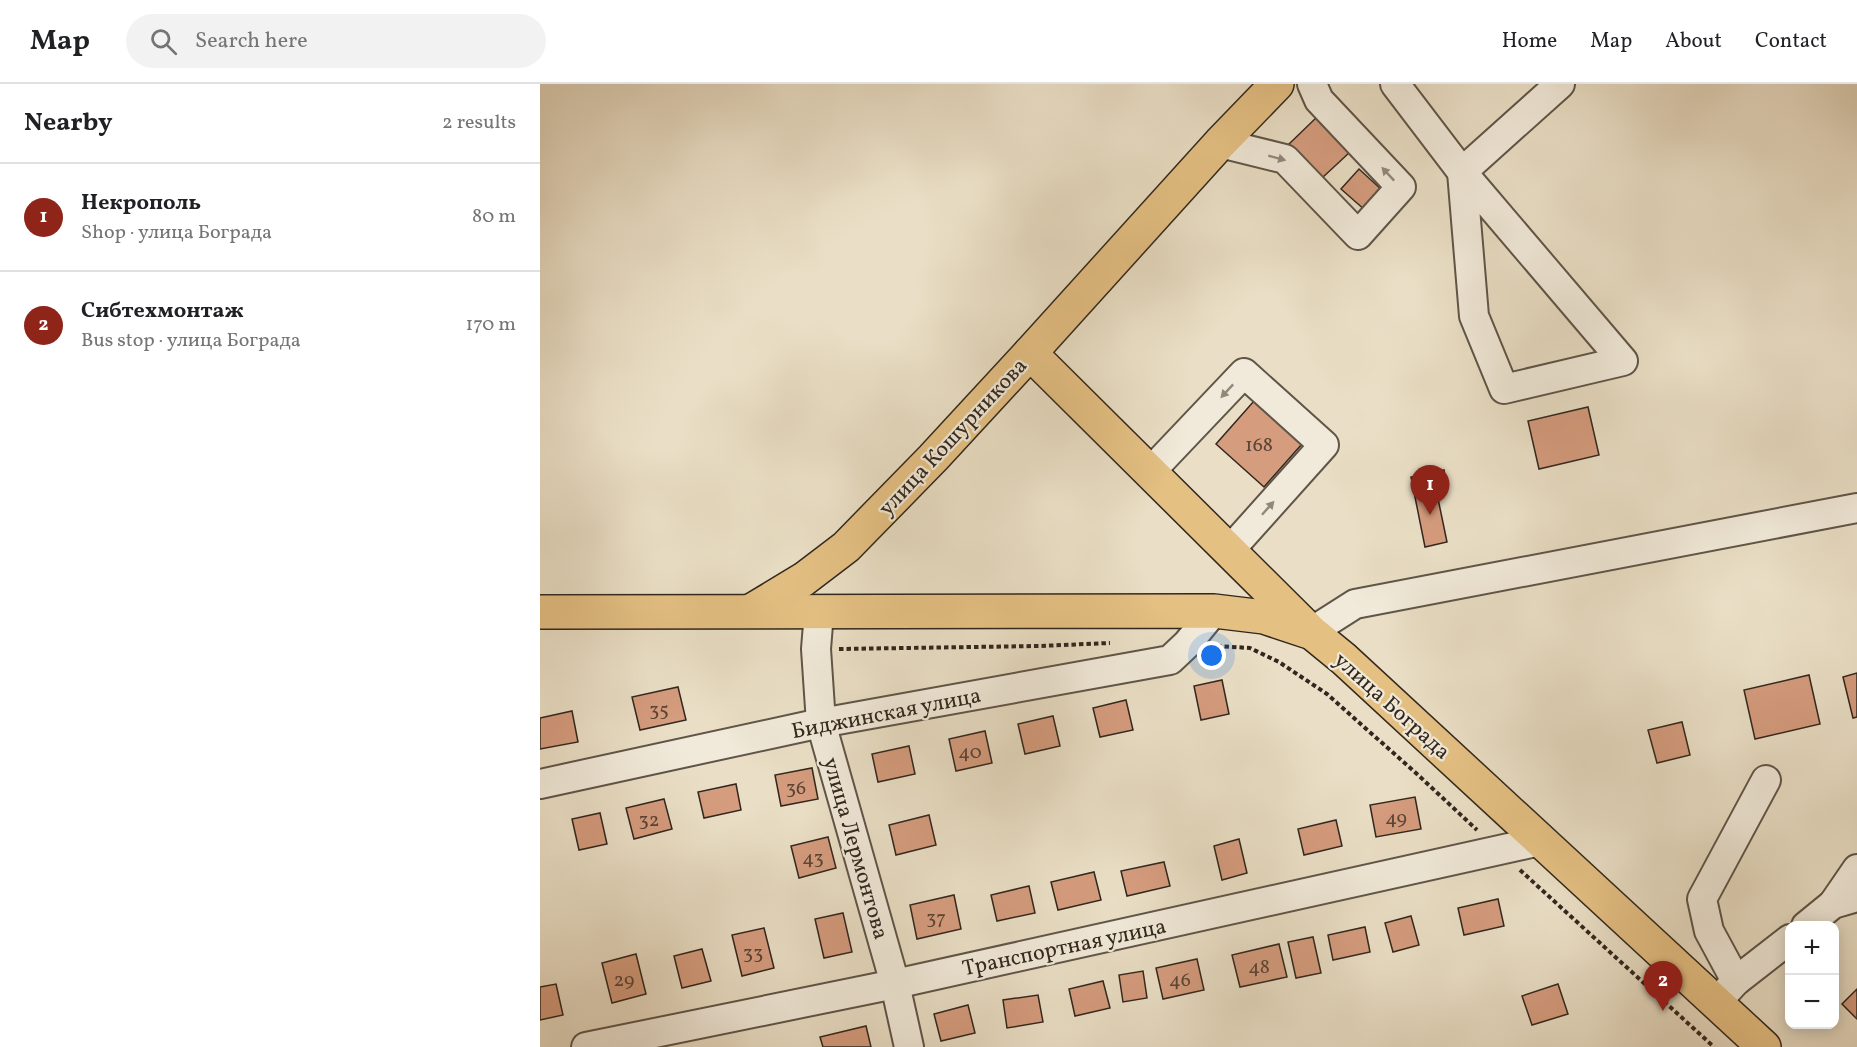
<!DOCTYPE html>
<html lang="en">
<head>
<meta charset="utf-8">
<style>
  :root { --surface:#fff; --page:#f2f2f2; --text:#202124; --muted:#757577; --line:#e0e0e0; --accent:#8f2418 }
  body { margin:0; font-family:Vollkorn,serif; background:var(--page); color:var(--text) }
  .controls { position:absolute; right:18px; bottom:18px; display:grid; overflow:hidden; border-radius:12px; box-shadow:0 3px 15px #0003 }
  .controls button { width:54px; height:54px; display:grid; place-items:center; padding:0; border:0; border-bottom:2px solid var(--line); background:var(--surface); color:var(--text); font:30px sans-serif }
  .you { position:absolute; left:672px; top:572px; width:21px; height:21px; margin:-15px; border:4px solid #fff; border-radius:50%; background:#1a73e8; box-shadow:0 0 0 9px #1a73e833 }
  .badge { display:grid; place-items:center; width:39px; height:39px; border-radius:50%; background:var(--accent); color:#fff; font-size:20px; font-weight:700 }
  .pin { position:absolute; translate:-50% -50px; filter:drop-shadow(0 2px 3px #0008) }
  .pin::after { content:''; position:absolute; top:32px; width:21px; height:18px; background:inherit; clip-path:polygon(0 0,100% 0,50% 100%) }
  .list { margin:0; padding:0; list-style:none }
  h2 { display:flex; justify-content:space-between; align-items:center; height:78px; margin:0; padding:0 24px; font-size:26px }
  h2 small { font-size:20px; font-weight:400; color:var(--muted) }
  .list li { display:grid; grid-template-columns:39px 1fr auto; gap:18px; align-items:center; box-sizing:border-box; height:108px; padding:0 24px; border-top:2px solid var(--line) }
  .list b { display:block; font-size:22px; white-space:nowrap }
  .list p { margin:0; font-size:20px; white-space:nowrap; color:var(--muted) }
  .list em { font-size:20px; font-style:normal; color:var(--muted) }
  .icon { flex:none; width:33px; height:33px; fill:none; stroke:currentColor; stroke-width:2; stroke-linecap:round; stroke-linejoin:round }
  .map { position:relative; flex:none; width:1317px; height:963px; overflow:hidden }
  header { display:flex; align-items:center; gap:36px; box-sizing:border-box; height:84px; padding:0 30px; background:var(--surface); border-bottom:2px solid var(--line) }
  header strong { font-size:28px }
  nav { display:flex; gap:33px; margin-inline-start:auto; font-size:21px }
  .search { width:420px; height:54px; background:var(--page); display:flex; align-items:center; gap:15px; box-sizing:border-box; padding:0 21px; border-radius:33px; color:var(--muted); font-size:22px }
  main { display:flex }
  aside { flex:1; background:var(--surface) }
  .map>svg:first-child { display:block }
  .building { fill:#d59c7e; stroke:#31271e; stroke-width:1.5 }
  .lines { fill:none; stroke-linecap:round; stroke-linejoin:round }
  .minor-casing { stroke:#5f5548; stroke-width:32 }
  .major-casing { stroke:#31271e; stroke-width:36 }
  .path { stroke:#31271e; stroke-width:4; stroke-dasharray:4.5 3; stroke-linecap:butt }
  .minor { stroke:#f1eada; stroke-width:28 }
  .major { stroke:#e5c083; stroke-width:33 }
  .oneway { fill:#91887c }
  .labels { text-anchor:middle; stroke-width:4.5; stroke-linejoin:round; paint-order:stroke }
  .number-label { font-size:20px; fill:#5a4436 }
  .street-label { font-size:22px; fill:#31271e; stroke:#f1eada }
</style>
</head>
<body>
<header>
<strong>Map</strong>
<div class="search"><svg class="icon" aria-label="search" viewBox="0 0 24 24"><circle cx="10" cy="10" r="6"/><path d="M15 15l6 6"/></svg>Search here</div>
<nav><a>Home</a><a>Map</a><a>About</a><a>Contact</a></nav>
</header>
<main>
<aside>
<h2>Nearby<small>2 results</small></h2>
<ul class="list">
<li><span class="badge">1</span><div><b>Некрополь</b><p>Shop · улица Бограда</p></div><em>80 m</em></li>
<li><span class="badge">2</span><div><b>Сибтехмонтаж</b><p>Bus stop · улица Бограда</p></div><em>170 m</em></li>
</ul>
</aside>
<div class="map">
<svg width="1317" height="963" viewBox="0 0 1317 963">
  <rect width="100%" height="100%" fill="#eadfc6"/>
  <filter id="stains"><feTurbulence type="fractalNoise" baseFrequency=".00333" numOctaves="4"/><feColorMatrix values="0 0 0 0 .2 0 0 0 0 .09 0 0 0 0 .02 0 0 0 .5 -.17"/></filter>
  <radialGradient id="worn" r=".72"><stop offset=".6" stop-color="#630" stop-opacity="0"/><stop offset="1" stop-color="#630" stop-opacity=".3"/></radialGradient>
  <g class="building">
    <polygon points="777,33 810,68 782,94 749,60"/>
    <polygon points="819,85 843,107 826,127 801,105"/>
    <polygon points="714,317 762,360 724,403 676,360"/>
    <polygon points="1048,323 1059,371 999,385 988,337"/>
    <polygon points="904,386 907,403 896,405 907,458 885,463 871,393"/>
    <polygon points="1317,589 1317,633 1313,634 1303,593"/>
    <polygon points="1269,591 1280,640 1215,655 1204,606"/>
    <polygon points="682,596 689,630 661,636 654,602"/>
    <polygon points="138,603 146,636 100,646 92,613"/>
    <polygon points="586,616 593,646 560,653 553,624"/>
    <polygon points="32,627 38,658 0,665 0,634"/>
    <polygon points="513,632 520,662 485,670 478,640"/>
    <polygon points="1142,638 1150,671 1117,679 1108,646"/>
    <polygon points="445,647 452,679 416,687 409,655"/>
    <polygon points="369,662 375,690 338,698 332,670"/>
    <polygon points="272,684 278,715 241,722 235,691"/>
    <polygon points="196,700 201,726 164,734 158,708"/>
    <polygon points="875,713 881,745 836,753 830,721"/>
    <polygon points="124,715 132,745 94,755 86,724"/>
    <polygon points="60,729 67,760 39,766 32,735"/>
    <polygon points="389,731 396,761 356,771 349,741"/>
    <polygon points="796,736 802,762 764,771 758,745"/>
    <polygon points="288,753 296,784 259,794 251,762"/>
    <polygon points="699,755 707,789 682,796 674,762"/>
    <polygon points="624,778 630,802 587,812 581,787"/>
    <polygon points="554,788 561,816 518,826 511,798"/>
    <polygon points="489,802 495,829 457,837 451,811"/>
    <polygon points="414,811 421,845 377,855 370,821"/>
    <polygon points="958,815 964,842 924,851 918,824"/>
    <polygon points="303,829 312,868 284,874 275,835"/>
    <polygon points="871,832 879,861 853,868 845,839"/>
    <polygon points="825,843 830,868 793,876 788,851"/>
    <polygon points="224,844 234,884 202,892 192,851"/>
    <polygon points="773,853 781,889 756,894 748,858"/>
    <polygon points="739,860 747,893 700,903 692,871"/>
    <polygon points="162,865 171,897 142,904 134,872"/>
    <polygon points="96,870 106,910 72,919 62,879"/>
    <polygon points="657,875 664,906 623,915 616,884"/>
    <polygon points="603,887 607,914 583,918 579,891"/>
    <polygon points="563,897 570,924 535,932 529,905"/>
    <polygon points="16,900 23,931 0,936 0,903"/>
    <polygon points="1018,900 1028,930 992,941 982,912"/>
    <polygon points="1317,905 1317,935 1302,920"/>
    <polygon points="498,911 503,938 467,944 463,916"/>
    <polygon points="428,921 435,949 401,957 394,930"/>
    <polygon points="326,942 331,963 283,963 280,953"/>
  </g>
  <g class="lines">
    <g class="minor-casing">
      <g id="minor">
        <polyline points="855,0 922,88 1020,0"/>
        <polyline points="680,59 745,75 818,151 861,103 779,16 772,0"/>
        <polygon points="922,88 1083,277 964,305 934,232"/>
        <polyline points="610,388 704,289 784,361 689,467"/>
        <polyline points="279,528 276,565 281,639 355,900 369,963"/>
        <polyline points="771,548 815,520 1317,424"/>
        <polyline points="0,700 281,639 630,576 647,560 674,527"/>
        <polyline points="1293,820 1317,785"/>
        <polyline points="1266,842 1293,820 1317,813"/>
        <polyline points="1196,897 1169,847 1162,815 1226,696"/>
        <polyline points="1184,910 1196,897 1250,855"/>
        <polyline points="46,963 355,900 1000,757"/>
      </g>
    </g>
    <g class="major-casing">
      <g id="major">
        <polyline points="490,269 771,548 804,575 1224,963"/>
        <polyline points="211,527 264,495 306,463 393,374 490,269 680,59 737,0"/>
        <polyline points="0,528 674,527 724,533 766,547"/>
      </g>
    </g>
    <g class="path">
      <polyline points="677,562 710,564 739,578 787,610 877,690 937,746"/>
      <polyline points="299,565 499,562 570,559"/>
      <polyline points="980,786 1174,963"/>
    </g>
    <use href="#minor" class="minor"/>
    <use href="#major" class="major"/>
  </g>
  <defs><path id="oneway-solid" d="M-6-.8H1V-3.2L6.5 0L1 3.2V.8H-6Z" transform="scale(1.5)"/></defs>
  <g class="oneway">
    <use href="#oneway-solid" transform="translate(737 74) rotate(15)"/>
    <use href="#oneway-solid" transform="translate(848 90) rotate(-133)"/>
    <use href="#oneway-solid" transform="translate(687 307) rotate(133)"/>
    <use href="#oneway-solid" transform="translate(728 424) rotate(-48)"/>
  </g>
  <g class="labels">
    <g class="number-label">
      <text x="719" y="367">168</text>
      <text x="119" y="632">35</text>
      <text x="430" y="674">40</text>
      <text x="256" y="710">36</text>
      <text x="856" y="740">49</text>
      <text x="109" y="742">32</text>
      <text x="273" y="780">43</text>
      <text x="396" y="840">37</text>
      <text x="213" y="875">33</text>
      <text x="719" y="889">48</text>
      <text x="84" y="902">29</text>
      <text x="640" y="902">46</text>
    </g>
    <g class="street-label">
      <text transform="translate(412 352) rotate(-47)" y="8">улица Кошурникова</text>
      <text transform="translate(853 621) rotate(42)" y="8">улица Бограда</text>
      <text transform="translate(346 628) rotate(-11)" y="8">Биджинская улица</text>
      <text transform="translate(317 764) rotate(74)" y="8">улица Лермонтова</text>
      <text transform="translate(524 862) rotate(-12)" y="8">Транспортная улица</text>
    </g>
  </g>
  <rect width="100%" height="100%" filter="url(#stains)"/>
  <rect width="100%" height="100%" fill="url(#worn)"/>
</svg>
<div class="controls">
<button>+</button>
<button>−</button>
</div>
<div class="you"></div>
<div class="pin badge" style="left:890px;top:431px">1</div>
<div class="pin badge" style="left:1123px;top:927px">2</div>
</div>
</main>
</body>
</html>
